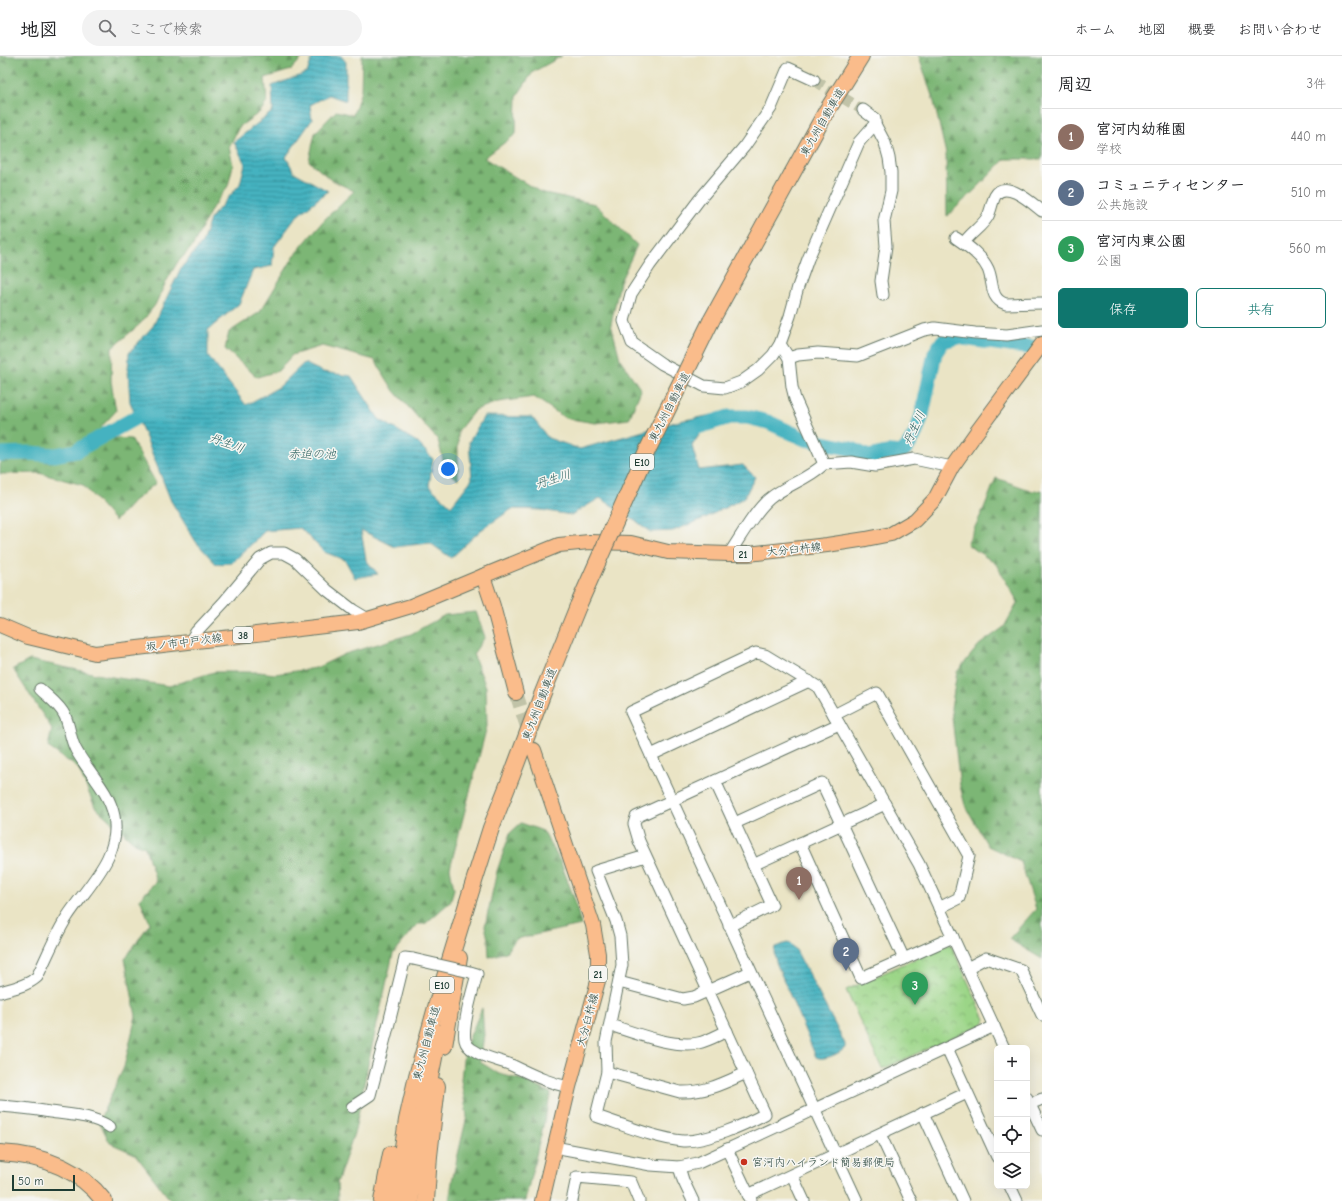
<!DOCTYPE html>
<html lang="ja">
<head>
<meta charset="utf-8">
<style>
  :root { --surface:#fff; --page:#f2f2f2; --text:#202124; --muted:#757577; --line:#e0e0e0; --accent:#0f766e }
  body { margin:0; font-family:"Comic Neue","Klee One",sans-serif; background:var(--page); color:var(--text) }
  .controls { position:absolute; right:12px; bottom:12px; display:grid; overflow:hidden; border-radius:6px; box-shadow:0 4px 16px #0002 }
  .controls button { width:36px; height:36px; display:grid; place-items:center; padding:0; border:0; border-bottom:1px solid var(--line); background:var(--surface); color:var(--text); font:20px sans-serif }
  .scale { position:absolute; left:12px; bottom:10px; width:63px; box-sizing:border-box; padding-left:4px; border:2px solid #1f3d34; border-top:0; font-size:11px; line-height:14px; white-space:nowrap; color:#1f3d34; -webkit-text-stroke:3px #f6f6f2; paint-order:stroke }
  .you { position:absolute; left:448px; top:413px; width:14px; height:14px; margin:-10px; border:3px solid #fff; border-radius:50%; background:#1a73e8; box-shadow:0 0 0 6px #1a73e833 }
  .badge { display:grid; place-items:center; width:26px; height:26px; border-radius:50%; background:var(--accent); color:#fff; font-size:13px; font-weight:700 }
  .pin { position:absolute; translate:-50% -33px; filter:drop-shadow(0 1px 2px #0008) }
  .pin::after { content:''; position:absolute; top:21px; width:14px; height:12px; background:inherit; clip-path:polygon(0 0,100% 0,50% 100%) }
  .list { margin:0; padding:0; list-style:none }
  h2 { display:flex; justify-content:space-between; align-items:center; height:52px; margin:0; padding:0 16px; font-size:17px }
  h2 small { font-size:13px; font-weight:400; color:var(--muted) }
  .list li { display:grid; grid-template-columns:26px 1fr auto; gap:12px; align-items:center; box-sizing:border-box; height:56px; padding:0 16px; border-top:1px solid var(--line) }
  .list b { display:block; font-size:15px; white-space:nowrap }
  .list p { margin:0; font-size:13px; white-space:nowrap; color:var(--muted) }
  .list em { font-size:13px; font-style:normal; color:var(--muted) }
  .actions { display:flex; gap:8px; padding:12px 16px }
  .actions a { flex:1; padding:9px 0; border:1px solid var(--accent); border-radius:6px; text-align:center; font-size:14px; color:var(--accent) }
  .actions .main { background:var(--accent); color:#fff }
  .icon { flex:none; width:22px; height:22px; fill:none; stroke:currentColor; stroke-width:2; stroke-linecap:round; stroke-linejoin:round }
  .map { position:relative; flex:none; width:1042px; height:1145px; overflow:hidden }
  header { display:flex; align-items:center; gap:24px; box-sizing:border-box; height:56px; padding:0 20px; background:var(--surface); border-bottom:1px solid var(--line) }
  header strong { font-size:19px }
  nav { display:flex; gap:22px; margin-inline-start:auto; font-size:14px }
  .search { width:280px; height:36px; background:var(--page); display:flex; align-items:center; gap:10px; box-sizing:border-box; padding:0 14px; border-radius:22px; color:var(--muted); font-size:15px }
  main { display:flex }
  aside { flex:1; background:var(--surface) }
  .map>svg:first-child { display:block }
  .forest { fill:url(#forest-firs); stroke:#4e7a54 }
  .park { fill:url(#park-crowns); stroke:#5d895e }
  .water { fill:url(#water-rules); stroke:#32787a }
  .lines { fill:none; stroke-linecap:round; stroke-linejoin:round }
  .river { stroke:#44b2c0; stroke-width:15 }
  .minor-tunnel { stroke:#c1c3a8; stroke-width:11; stroke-dasharray:11 5.5; stroke-linecap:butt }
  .major-tunnel { stroke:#c1c3a8; stroke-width:14; stroke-dasharray:14 7; stroke-linecap:butt }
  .minor-casing { stroke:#667767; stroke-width:13 }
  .major-casing { stroke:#667767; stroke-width:16 }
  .highway-casing { stroke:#667767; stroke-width:18 }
  .minor { stroke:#fff; stroke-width:11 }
  .major { stroke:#fabc8b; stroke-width:14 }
  .highway { stroke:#fabc8b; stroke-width:16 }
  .minor-bridge-casing { stroke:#667767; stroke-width:13; stroke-linecap:butt }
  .highway-bridge-casing { stroke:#667767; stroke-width:18; stroke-linecap:butt }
  .minor-bridge { stroke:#fff; stroke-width:11 }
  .highway-bridge { stroke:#fabc8b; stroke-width:16 }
  .poi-dot { fill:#c8321e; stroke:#f6f6f2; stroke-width:1.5 }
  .labels { text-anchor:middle; stroke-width:3; stroke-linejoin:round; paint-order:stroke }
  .shield { fill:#f6f6f2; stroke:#60746d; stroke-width:1 }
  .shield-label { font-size:10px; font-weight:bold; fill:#1f3d34 }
  .street-label { font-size:11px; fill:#1f3d34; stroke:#f6f6f2 }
  .poi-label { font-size:11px; fill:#1f3d34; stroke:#f6f6f2; text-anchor:start }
  .water-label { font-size:12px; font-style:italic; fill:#2a605e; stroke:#f6f6f2 }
</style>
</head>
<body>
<header>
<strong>地図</strong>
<div class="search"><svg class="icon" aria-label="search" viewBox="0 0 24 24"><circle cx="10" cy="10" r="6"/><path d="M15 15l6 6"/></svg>ここで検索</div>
<nav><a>ホーム</a><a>地図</a><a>概要</a><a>お問い合わせ</a></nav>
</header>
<main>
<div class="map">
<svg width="1042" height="1145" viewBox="0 0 1042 1145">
  <defs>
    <pattern id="forest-firs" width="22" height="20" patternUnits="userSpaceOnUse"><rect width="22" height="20" fill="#7cb674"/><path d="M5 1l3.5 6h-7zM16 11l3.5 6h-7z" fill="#659560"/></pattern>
    <pattern id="park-crowns" width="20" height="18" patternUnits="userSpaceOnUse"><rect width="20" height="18" fill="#9bd587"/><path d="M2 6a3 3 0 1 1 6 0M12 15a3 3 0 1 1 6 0" fill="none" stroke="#7eae6f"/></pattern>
    <pattern id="water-rules" width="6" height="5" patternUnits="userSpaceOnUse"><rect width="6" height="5" fill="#44b2c0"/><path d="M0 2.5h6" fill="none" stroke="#38929d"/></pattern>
  </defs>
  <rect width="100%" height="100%" fill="#f6f6f2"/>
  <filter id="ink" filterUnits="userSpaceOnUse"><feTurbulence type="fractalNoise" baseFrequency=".025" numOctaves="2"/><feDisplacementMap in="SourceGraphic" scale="8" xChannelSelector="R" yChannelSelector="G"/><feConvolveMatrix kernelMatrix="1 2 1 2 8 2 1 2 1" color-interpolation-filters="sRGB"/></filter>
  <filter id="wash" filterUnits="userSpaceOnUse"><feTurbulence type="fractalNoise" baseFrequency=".012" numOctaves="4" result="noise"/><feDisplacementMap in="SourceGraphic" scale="16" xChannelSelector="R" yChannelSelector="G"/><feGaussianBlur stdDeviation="0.9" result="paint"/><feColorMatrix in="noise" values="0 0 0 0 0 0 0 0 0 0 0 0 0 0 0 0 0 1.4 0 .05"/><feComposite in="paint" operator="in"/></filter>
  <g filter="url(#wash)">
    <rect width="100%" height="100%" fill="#eae4c5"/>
    <g class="forest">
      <polygon points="0,0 300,0 302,2 291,14 265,22 267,46 260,56 239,71 229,91 233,109 228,130 212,152 192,191 177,207 166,226 155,249 141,267 112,292 111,325 116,355 101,371 114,382 131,383 156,427 134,445 115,465 83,429 39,417 0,418"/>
      <polygon points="362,0 562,0 533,16 517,40 516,78 484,102 540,136 595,148 637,189 620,226 611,268 620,303 641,334 629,363 595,367 565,362 534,341 498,346 475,354 458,375 458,423 446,415 438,384 394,335 375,304 322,290 292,299 278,315 257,321 225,293 229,276 260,256 296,197 324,164 354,135 330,123 309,105 315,77 336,55 353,59 361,35"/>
      <polygon points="919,0 1042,0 1042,103 1005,103 975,134 947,160 946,98 934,46"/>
      <polygon points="996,422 1033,435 1042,434 1042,903 1009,883 1036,853 1021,806 988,790 965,749 960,730 951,653 957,616 979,589 1004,571 1018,546 996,508 967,488 984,452"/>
      <polygon points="476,556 485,581 473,598 486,631 487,670 450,812 454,833 450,846 425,868 418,868 393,898 369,1003 355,1074 337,1127 338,1145 171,1145 135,1098 110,1087 99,1065 124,1011 136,960 125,903 150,867 140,843 156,825 145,791 135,787 95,751 78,712 48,691 52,673 13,613 30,604 106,620 169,630 214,616 259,616 275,618 316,612 345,598 411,578 445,559"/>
      <polygon points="521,767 543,775 561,807 575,845 581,869 516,883 506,896 489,901 488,883 485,870 497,815 510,777"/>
      <polygon points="482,952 484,979 480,1006 499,1018 523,1024 551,1037 525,1145 449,1145 453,1120 467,1060 461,1024 464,994"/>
    </g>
    <polygon class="park" points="948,888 951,889 985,963 983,968 882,1013 846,934"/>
    <g class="water">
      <polygon points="311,0 341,0 346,6 346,45 329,39 310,49 312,64 286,101 294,116 328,135 297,160 274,191 272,210 253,214 239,248 208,274 208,300 246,349 279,331 304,307 323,316 351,320 379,363 417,386 433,403 429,430 451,450 472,423 469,386 484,360 532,361 548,382 580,393 679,365 712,359 692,390 699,414 743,409 755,421 744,442 705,462 673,475 650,476 635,464 600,442 571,459 541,454 512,453 481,474 451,502 430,487 395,491 361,474 366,504 378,518 355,522 345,504 324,496 300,472 265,475 232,507 216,508 196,486 171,445 144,377 130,346 128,314 129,297 153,270 181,212 202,187 210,163 240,128 245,108 234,86 273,55 272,30 307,17 312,2"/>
      <path d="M787,887l4,1 5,6 45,86 4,8v4c-6,6 -22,13 -29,9l-40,-95 -2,-10 1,-5z"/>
    </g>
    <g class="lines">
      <g class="river">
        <polyline points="688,374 729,361 747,361 768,366 805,383 852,393 868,401 891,396 901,397 908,390 916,377 922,359 935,297 943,285 957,281 1017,290 1042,292"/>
        <polyline points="0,398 29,397 55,399 76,395 144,357 156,361"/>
      </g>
    </g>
  </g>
  <g filter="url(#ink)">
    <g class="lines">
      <polyline class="minor-tunnel" points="814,24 863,54"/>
      <polyline class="major-tunnel" points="516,637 530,680"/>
      <g class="minor-casing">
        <g id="minor">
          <polyline points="814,24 788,12 771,52 744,91 699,144 650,209 631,238 624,265 632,287 662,308 704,330 725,332 741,326 758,314 773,299 780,288 790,260 798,231 808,203 859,86 875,68 875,63 863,54"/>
          <polyline points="875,68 885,87 889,102 891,116 891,135 884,165 886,190 881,225 883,239"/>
          <path d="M956,182c12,8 26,18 32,31 6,13 1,30 18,35l36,-1"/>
          <path d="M964,187c6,-10 18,-16 24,-27 3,-6 4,-14 7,-20 10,-18 38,8 47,15"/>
          <polyline points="780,288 789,302 792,331 795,343 824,408"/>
          <polyline points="789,302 798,299 818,297 858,300 924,274 935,272 975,277 1007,279 1042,274"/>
          <path d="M729,498c11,-16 25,-42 40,-55 17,-14 38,-19 55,-35l27,-2 24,4 39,-7 38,8"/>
          <polyline points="190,585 196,576 224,546 260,503 271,497 284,497 295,503 327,534 353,554 368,563"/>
          <polyline points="834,659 877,637 969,800 959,842 939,852"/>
          <polyline points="651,699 809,625"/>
          <polyline points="715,725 772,849 729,870"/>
          <polyline points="735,767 822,727 904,903"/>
          <polyline points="800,787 861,922 953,881"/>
          <path d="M646,800l-50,15 20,50 4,15 2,29 -16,77 1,30 -11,44c25,8 61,23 87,25 23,1 61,-16 82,-27l-126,-273 -5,-17 2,-7 203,-93"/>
          <polyline points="753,809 885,748"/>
          <polyline points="967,912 986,902 1021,914 1042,959"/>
          <path d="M470,916l7,2c-4,16 -15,50 -12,66 1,5 6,9 10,11 10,7 23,9 34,13 20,9 38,19 60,23"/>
          <polyline points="619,926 683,943 694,941 750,916"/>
          <path d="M0,936c13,-4 27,-6 37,-15 10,-20 18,-41 30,-60 20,-31 55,-61 47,-101 -5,-25 -26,-44 -38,-66 -6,-11 -6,-23 -11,-34 -5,-11 -17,-19 -25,-27"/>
          <path d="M610,969c25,8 63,23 88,18 10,-2 20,-8 29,-12"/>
          <polyline points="947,992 997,1101"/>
          <path d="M607,1016l73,20c25,1 44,-9 66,-19"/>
          <polyline points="1027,1042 1042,1074"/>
          <polyline points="1030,1048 1042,1043"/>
          <path d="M0,1050c17,1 33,3 50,6 22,3 41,3 60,15"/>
          <polyline points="352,1051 370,1039 389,967 405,902 413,903"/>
          <polyline points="923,1057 963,1145"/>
          <polyline points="880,1078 911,1145"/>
          <polyline points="554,1091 651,1109 679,1111 698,1107 994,970"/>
          <polyline points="727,1093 751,1144"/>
          <polyline points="679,1111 683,1124 693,1145"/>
          <polyline points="792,1119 804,1145"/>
          <polyline points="1010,1130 1017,1145"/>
          <polyline points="748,1139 967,1037"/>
          <polyline points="572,1145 577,1121 631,1126 639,1145"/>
          <polyline points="857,1145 631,656 756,597 765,599 818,631 919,808 1004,992"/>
        </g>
      </g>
      <g class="major-casing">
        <g id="major">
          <polyline points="0,569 28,581 95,597 358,566 411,550 483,520"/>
          <polyline points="516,637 493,550 483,520 559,489 589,486 631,487 668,496 729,498 748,498 827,489 866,483 891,478 915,464 935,443 952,411 976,377 1042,288"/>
          <polyline points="534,694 593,869 598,898 598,925 569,1031 542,1145"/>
        </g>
      </g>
      <g class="highway-casing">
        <g id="highway">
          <polyline points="711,265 826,56 861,0"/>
          <polyline points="444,990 459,902"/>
          <path d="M0,1097c40,2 79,15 104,48"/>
          <polyline points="382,1145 391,1098"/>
          <polyline points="395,1145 407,1064 417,1020 440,937 471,835 491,772 512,719 542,639 578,550"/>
          <polyline points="410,1145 421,1066 439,977"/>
          <polyline points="426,1145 429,1100 437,1030"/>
        </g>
      </g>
      <use href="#minor" class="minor"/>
      <use href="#major" class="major"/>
      <use href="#highway" class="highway"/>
      <g class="minor-bridge-casing">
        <polyline id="minor-bridge" points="413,903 470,916"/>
      </g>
      <g class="highway-bridge-casing">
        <polyline id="highway-bridge" points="578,550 646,397 711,265"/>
      </g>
      <use href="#minor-bridge" class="minor-bridge"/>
      <use href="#highway-bridge" class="highway-bridge"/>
    </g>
  </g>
  <circle class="poi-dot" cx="744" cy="1106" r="4"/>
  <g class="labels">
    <g class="shield">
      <rect x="630" y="398" width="24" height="16" rx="3"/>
      <rect x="734" y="490" width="18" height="16" rx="3"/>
      <rect x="233" y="571" width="20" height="16" rx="3"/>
      <rect x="589" y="910" width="18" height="16" rx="3"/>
      <rect x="430" y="921" width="24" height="16" rx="3"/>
    </g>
    <g class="shield-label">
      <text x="642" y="410">E10</text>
      <text x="743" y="502">21</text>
      <text x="243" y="583">38</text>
      <text x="598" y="922">21</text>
      <text x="442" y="933">E10</text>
    </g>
    <g class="street-label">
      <text transform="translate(822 66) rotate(-60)" y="4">東九州自動車道</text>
      <text transform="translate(669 351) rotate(-63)" y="4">東九州自動車道</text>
      <text transform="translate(794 493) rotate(-6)" y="4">大分臼杵線</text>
      <text transform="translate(184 586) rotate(-7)" y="4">坂ノ市中戸次線</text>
      <text transform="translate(539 648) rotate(-69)" y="4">東九州自動車道</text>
      <text transform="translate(587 964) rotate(-75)" y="4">大分臼杵線</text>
      <text transform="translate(426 987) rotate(-75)" y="4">東九州自動車道</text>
    </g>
    <g class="poi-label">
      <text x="752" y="1110">宮河内ハイランド簡易郵便局</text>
    </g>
    <g class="water-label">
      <text transform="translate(914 372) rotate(-65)" y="4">丹生川</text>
      <text transform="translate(227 387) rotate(20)" y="4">丹生川</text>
      <text x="312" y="402">赤迫の池</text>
      <text transform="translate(553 423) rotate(-18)" y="4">丹生川</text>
    </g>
  </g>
</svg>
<div class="controls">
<button>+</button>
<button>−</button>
<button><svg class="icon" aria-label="locate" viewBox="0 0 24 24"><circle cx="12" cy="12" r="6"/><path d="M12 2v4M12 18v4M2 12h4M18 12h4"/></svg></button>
<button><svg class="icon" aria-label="layers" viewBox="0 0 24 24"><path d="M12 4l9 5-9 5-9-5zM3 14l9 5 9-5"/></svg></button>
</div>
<div class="scale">50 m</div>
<div class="you"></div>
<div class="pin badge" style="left:799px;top:844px;background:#8d6e63">1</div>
<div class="pin badge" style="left:846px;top:915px;background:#5c6f8a">2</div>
<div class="pin badge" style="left:915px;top:949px;background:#2e9e5b">3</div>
</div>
<aside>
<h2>周辺<small>3件</small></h2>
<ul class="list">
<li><span class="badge" style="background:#8d6e63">1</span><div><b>宮河内幼稚園</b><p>学校</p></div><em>440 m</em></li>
<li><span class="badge" style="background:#5c6f8a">2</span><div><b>コミュニティセンター</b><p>公共施設</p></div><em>510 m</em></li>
<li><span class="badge" style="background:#2e9e5b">3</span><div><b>宮河内東公園</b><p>公園</p></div><em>560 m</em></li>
</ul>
<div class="actions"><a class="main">保存</a><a>共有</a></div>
</aside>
</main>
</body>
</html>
